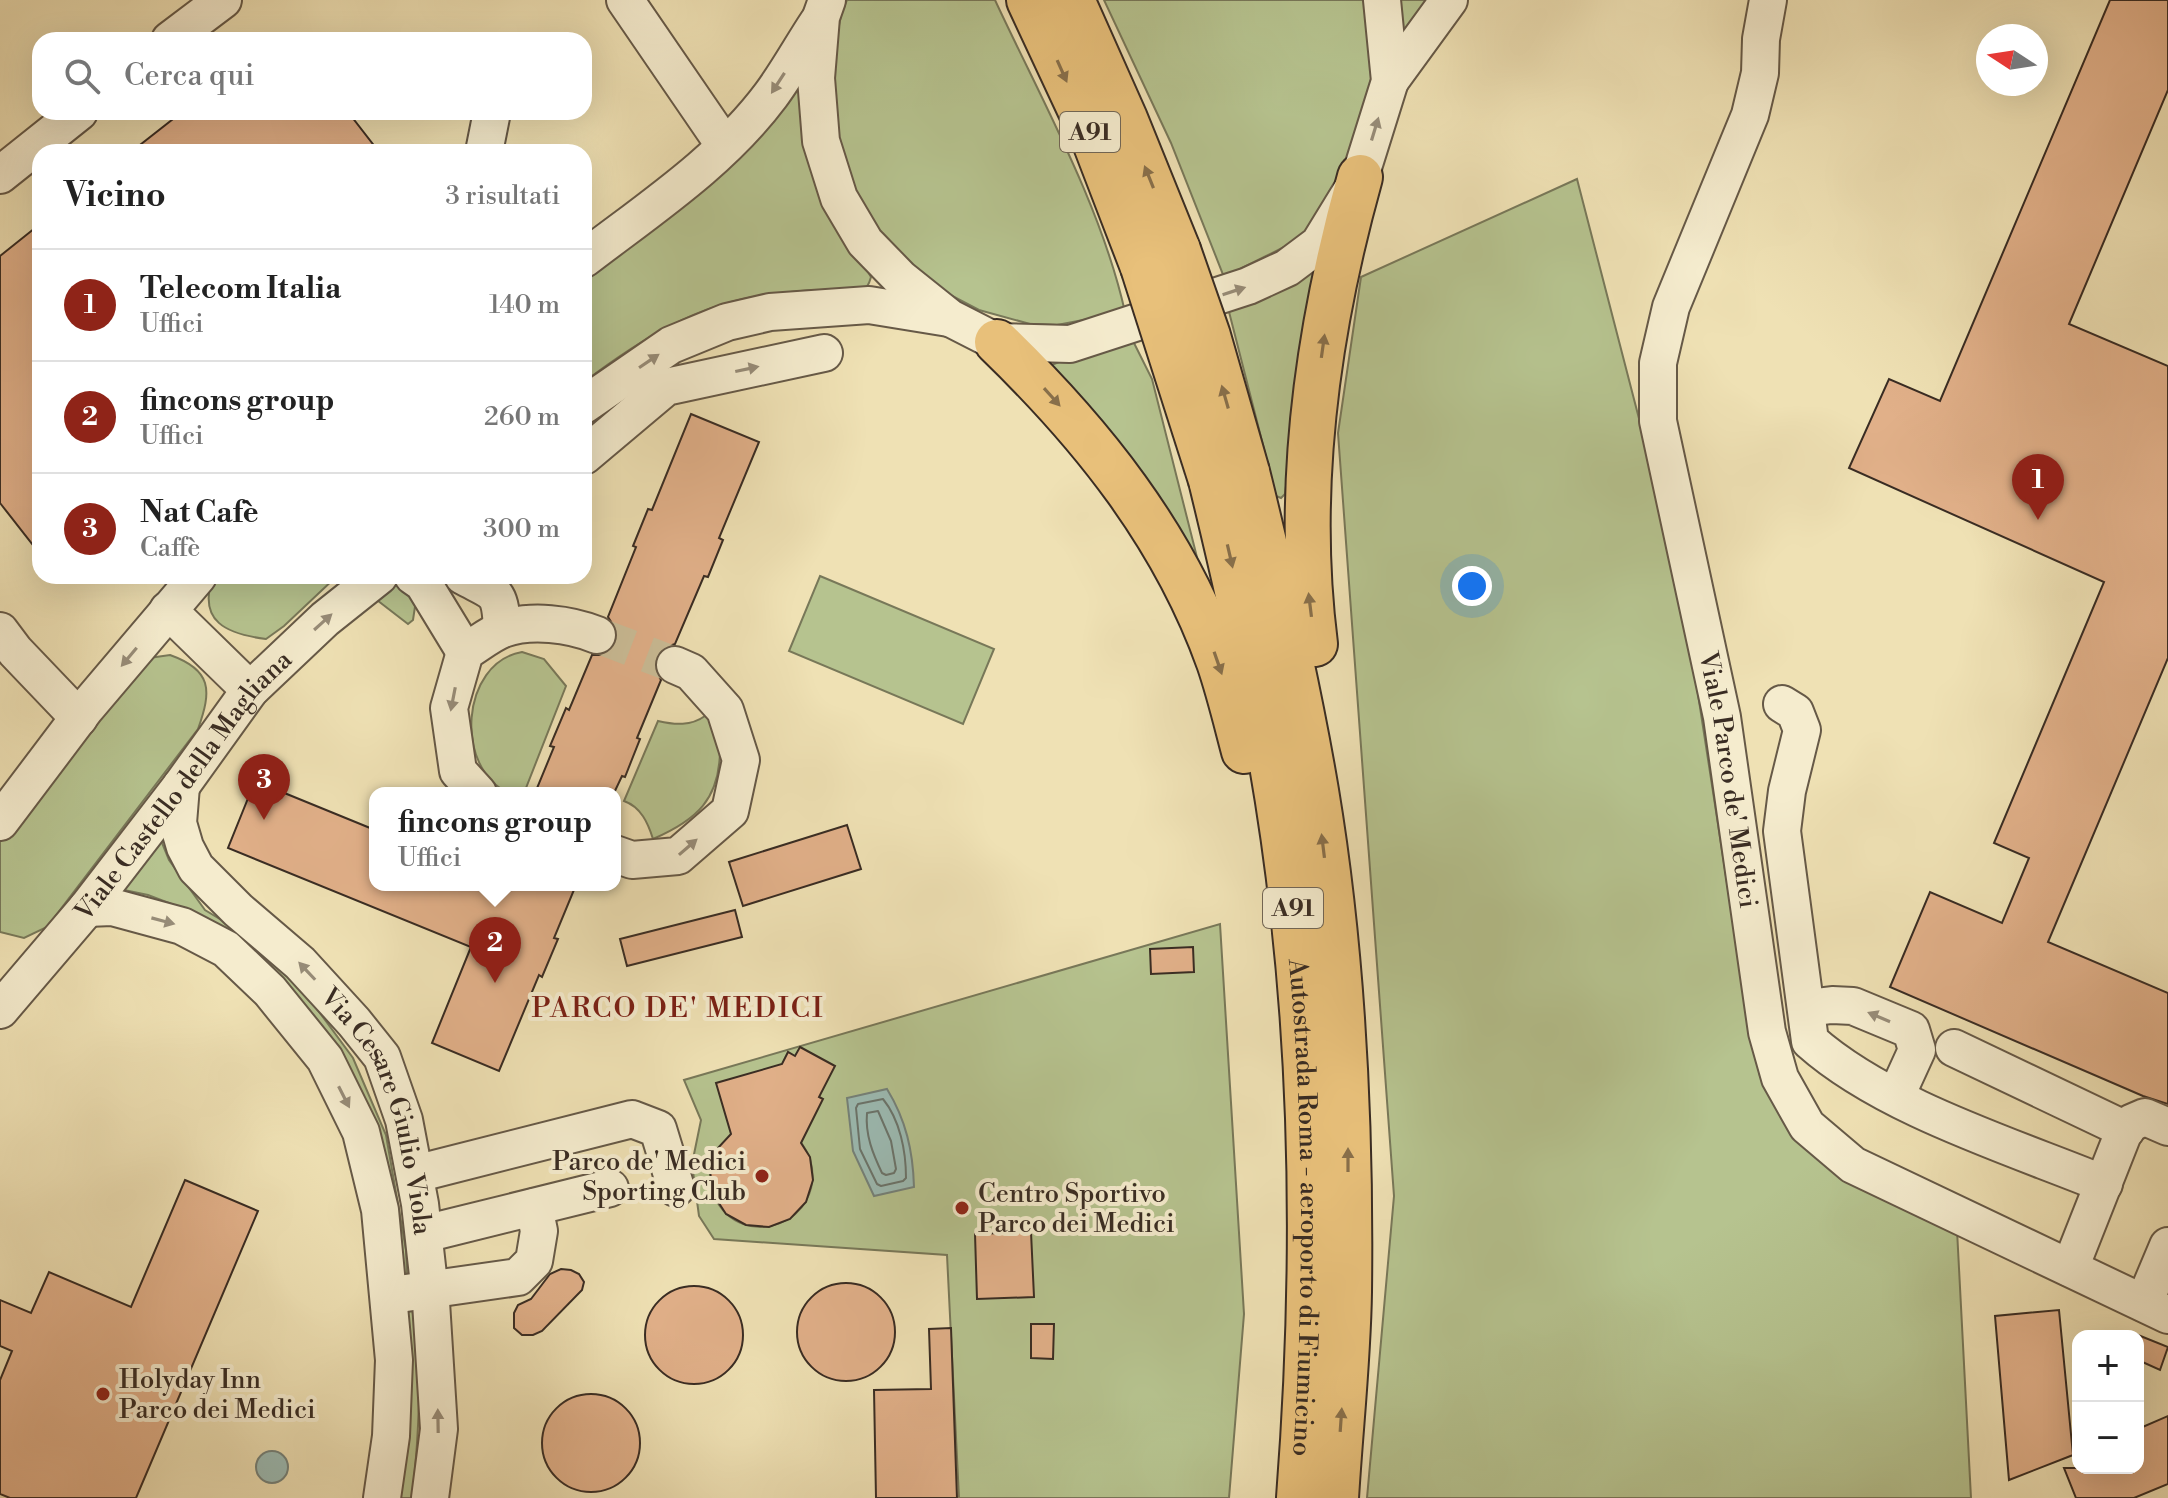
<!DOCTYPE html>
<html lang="it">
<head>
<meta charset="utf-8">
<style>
  :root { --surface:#fff; --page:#f6f6f6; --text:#222; --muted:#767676; --line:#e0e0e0; --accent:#8f2418 }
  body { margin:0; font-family:"Libre Bodoni",serif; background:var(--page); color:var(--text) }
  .controls { position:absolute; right:24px; bottom:24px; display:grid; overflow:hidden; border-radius:16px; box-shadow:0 8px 32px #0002 }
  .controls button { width:72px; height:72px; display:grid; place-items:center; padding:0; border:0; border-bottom:2px solid var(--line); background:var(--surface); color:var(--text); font:40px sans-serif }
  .compass { position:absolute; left:1976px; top:24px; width:72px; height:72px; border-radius:50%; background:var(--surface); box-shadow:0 8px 32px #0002; rotate:282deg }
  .you { position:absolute; left:1472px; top:586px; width:28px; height:28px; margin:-20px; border:6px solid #fff; border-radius:50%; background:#1a73e8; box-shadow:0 0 0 12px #1a73e833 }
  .badge { display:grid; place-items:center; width:52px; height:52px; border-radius:50%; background:var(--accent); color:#fff; font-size:26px; font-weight:700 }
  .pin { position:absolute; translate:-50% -66px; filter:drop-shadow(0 2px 4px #0008) }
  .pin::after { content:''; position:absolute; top:42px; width:28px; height:24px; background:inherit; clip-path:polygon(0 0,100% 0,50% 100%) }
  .popup { position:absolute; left:369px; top:787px; width:252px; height:104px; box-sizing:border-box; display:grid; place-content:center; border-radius:16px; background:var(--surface); filter:drop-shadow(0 2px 6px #0005); font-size:26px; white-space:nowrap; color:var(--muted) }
  .popup b { font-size:30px; color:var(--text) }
  .popup::after { content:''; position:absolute; left:50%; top:100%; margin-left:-16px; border:16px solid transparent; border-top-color:var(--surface) }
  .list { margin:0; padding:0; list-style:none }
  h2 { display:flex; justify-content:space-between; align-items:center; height:104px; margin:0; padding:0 32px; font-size:34px }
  h2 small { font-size:26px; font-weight:400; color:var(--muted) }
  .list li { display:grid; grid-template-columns:52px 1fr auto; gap:24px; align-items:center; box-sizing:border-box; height:112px; padding:0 32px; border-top:2px solid var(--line) }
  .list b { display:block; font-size:30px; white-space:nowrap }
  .list p { margin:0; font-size:26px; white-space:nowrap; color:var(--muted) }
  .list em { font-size:26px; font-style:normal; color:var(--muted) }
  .icon { flex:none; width:44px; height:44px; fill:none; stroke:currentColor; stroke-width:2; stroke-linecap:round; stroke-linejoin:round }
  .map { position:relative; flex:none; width:2168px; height:1498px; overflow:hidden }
  .search { position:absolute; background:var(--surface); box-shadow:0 8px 32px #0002; left:32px; top:32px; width:560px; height:88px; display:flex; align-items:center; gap:20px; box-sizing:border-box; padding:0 28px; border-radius:24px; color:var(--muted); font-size:30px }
  .panel { position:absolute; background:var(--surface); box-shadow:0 8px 32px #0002; left:32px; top:144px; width:560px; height:440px; border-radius:24px }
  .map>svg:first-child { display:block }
  .green { fill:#b6c38f; stroke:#787859; stroke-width:2; fill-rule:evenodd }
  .water { fill:#9cbcb5; stroke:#74827b; stroke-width:2 }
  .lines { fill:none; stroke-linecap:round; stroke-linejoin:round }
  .shore { stroke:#6a746c; stroke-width:2 }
  .building { fill:#e1b089; stroke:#392c23; stroke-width:2 }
  .minor-tunnel { stroke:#cbbd97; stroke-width:36; stroke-dasharray:36 18; stroke-linecap:butt }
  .minor-casing { stroke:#665947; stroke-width:40 }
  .highway-casing { stroke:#392c23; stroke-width:48 }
  .minor { stroke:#f5ecce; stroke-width:36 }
  .highway { stroke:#e8c07a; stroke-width:44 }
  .highway-bridge-casing { stroke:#392c23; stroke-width:48; stroke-linecap:butt }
  .highway-bridge { stroke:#e8c07a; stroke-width:44 }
  .oneway { fill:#886f4a }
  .oneway2 { fill:#978c78 }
  .poi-dot { fill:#8f2418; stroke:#f5ecce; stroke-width:3 }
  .labels { text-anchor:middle; stroke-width:8; stroke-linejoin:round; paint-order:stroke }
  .shield { fill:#f5ecce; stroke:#716656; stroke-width:2 }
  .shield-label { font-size:24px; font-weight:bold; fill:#392c23 }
  .street-label { font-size:26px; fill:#392c23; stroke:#f5ecce }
  .poi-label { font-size:26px; fill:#392c23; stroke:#f5ecce; text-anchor:start }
  .neighbourhood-label { font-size:28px; letter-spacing:2px; fill:#7a1f14; stroke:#f5ecce }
</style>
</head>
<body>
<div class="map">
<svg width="2168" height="1498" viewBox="0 0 2168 1498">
  <rect width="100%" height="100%" fill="#efe1b4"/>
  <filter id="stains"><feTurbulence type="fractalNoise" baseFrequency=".0025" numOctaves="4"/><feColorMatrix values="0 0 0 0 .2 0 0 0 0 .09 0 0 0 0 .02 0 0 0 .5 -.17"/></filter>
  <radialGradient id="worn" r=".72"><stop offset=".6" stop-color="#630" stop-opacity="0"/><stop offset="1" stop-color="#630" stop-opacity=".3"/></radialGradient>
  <g class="green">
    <path d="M847,0h148c46,99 106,205 130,312l-68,13 -27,-1 -51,-14 -42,-22 -59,-47 -37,-66 -9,-114 9,-46z"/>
    <polygon points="1104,0 1367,0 1374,55 1365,126 1338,189 1298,240 1224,277 1171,143"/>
    <polygon points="1400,0 1433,0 1403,37"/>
    <path d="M795,84l5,3c3,46 7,87 29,128 12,22 30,40 42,62 -2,7 -4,12 -11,14 -13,4 -30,-1 -43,-1 -17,0 -34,3 -50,5 -69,8 -129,46 -183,87v-112z"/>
    <polygon points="1577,179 1680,577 1749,1026 1760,1076 1783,1120 1957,1230 1971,1498 1367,1498 1394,1196 1338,433 1361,277"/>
    <polygon points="1321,258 1308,309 1285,494 1281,498 1276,496 1226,300"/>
    <polygon points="1131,337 1152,379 1207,597 1049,366 1114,340"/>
    <path d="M213,576h124l-53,50 -18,13c-39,-5 -69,-17 -53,-63z"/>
    <polygon points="820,576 994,649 963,724 789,651"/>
    <polygon points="394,579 399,580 416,600 413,620 408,624 373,597"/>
    <path d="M522,652l22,7 22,27 -42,107h-15c-55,-24 -49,-130 13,-141z"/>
    <path d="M170,655c42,15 42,35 28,74l-151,198 -23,11 -24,-6v-90l132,-171 17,-13z"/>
    <path d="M705,716c12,7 15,19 15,33 0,50 -23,71 -67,90 -5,-16 -12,-32 -29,-38l34,-80c17,4 33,5 47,-5z"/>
    <polygon points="158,833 169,860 205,910 243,933 295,979 353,1058 386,1135 406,1250 407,1274 393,1275 378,1177 285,996 174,905 148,895 124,890"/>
    <path d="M1220,924l24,390 -15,184h-270l-12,-243 -233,-16 -15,-23 -7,-52 9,-44 -17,-40zM798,1138c4,6 10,14 12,21 18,63 -68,96 -96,37 -3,-7 -3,-17 -4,-25z"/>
    <path d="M412,1308c11,62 7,128 0,190h-18l3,-184z"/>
  </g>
  <g class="water">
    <path d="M887,1089c19,31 26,62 27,98l-40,9 -21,-45 -6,-53z"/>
    <circle cx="272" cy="1467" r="16"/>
  </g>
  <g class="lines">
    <g class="shore">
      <path d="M883,1099c17,21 23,52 23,79l-3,3 -22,5 -4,-2 -17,-35 -4,-41 2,-4z"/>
      <path d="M878,1111l13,30 5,28 -2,4 -8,2 -4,-2c-9,-19 -17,-38 -15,-60z"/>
    </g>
  </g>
  <g class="building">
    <polygon points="2110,0 2168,0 2168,90 2069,324 2168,366 2168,658 2048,942 2168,993 2168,1104 2143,1096 1890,987 1930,892 2002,923 2029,858 1994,843 2104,582 1849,468 1889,379 1940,401"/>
    <polygon points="182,112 348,112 379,152 131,152"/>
    <polygon points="40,224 40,554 0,503 0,256"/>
    <polygon points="691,414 759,442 719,538 723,540 708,577 704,576 675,644 663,648 656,657 654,668 661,680 637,738 640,739 625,777 622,776 614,793 535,793 554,747 550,746 566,708 569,710 592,655 601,655 610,651 616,643 617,631 608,617 636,547 633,546 648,509 652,510"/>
    <polygon points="255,781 375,830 375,885 576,885 554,938 558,939 542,977 539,975 499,1071 432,1043 471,947 228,848"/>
    <polygon points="847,825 861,869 743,906 729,862"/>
    <polygon points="735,910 742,937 627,966 620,939"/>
    <polygon points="1193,947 1194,972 1151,974 1150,949"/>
    <polygon points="800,1047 835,1066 819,1097 823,1099 801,1143 810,1157 813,1180 806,1202 790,1219 769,1227 746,1225 726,1214 713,1194 710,1171 717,1149 731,1134 716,1083 782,1064 788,1052 795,1056"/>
    <polygon points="185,1180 258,1211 136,1498 10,1498 0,1494 0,1380 12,1351 0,1346 0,1300 31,1313 49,1272 131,1307"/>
    <polygon points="1031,1232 1034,1297 977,1299 975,1234"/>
    <polygon points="561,1269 571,1270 579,1274 584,1282 582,1290 542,1331 533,1335 522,1335 514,1328 514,1313 518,1305 531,1299 550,1274"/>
    <circle cx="846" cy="1332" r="49"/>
    <circle cx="694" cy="1335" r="49"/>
    <polygon points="2059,1310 2073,1455 2009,1480 1995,1316"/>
    <polygon points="1031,1324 1054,1324 1053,1359 1031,1358"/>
    <polygon points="951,1328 957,1498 876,1498 874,1390 931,1389 929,1329"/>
    <polygon points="2138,1335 2168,1347 2160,1370 2138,1360"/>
    <circle cx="591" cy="1443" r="49"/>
    <polygon points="2168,1416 2168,1484 2134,1498 2076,1498 2064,1468 2138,1468 2138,1429"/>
  </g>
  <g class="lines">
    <polyline class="minor-tunnel" points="597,635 675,665"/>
    <g class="minor-casing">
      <g id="minor">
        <polyline points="625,0 725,146"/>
        <polyline points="827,0 821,17 816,78 821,141 839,198 865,242 900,278 950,318 997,342 1070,344 1248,286 1287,268 1319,244 1360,177 1390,81 1382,0"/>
        <path id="s1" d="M1768,0l-7,39 -1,34 -10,42 -79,192 -13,56v58l64,296 45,315 13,46 27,48 46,39 315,150"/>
        <polyline points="170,40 223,0"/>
        <polyline points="1390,81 1449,0"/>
        <polyline points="484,152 492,112"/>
        <polyline points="0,175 79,112"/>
        <path d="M584,259c65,-50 137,-97 187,-164 17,-23 31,-49 47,-73"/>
        <polyline points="584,405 671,345 727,322 770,312 869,305 949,318"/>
        <polyline points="584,456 666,387 824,353"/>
        <polyline points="413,576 423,583 465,652"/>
        <path d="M463,576c33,18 37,13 39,53"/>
        <polyline points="168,610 250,690"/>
        <polyline points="0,631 15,651 79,718"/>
        <path d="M1782,704l13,8 7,18 -15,61 -5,40 28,210c74,66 201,105 294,143"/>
        <path id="s2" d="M181,786l-3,37 7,24 11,21 42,42 62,53 54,59 28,35 22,63 16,84 11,98 8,127 -9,69"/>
        <path d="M478,793l-20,-22 -9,-63 16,-56c12,-7 25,-18 38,-23 28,-10 67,-5 94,6"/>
        <polyline points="0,822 86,708 198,576"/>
        <polyline points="615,854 632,860 678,856 730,811 741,760 725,710 691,672 675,665"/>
        <polyline points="87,908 112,907 182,926 226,949 270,991 325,1059 361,1132 380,1210 394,1360 391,1436 382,1498"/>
        <polyline points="1807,1008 1832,1005 1853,1006 1911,1030 1917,1050 1896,1096"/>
        <path id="s3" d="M0,1010l87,-102 94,-122 69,-96 75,-71 54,-43"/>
        <polyline points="1954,1048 2126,1130"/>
        <polyline points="415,1174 632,1119 658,1129 676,1188"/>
        <polyline points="424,1234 610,1188"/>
        <polyline points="2070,1268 2123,1134 2131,1123 2145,1117 2168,1127"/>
        <polyline points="406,1293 518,1277 534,1261 539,1231 534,1207"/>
        <polyline points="2144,1303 2168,1246"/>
      </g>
    </g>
    <g class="highway-casing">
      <g id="highway">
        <polyline points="1029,0 1093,137 1143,267"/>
        <polyline points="1072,0 1125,119 1178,250"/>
        <path d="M997,342c95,92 177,194 222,320 10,29 17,59 25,89"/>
        <path d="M1247,472c26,105 51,212 69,319 27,162 35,337 33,501 -1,69 -9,138 -13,206"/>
        <path id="s4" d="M1211,480c35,143 66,286 82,433 22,194 21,391 6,585"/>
        <path d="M1315,644c-20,-156 3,-317 45,-467"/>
      </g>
    </g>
    <use href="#minor" class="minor"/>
    <use href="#highway" class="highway"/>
    <g class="highway-bridge-casing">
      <g id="highway-bridge">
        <polyline points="1178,250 1208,336 1247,472"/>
        <polyline points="1143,267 1211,480"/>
      </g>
    </g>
    <use href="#highway-bridge" class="highway-bridge"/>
  </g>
  <defs><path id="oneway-solid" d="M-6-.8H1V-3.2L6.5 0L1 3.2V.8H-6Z" transform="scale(2)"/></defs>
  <g class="oneway">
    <use href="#oneway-solid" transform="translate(1062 71) rotate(66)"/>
    <use href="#oneway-solid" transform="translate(1149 177) rotate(-112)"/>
    <use href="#oneway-solid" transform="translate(1323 346) rotate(-82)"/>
    <use href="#oneway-solid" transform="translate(1052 397) rotate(48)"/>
    <use href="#oneway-solid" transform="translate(1225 397) rotate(-106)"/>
    <use href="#oneway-solid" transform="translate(1230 556) rotate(77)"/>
    <use href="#oneway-solid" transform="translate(1310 605) rotate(-97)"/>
    <use href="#oneway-solid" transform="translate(1218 663) rotate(71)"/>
    <use href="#oneway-solid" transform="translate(1323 846) rotate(-97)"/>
    <use href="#oneway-solid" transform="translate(1348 1160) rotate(-90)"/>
    <use href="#oneway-solid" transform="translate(1341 1420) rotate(-86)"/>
  </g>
  <g class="oneway2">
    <use href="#oneway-solid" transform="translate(778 83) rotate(123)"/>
    <use href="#oneway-solid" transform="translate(1375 129) rotate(-73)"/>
    <use href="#oneway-solid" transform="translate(1234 291) rotate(-18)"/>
    <use href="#oneway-solid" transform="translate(649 361) rotate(-34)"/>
    <use href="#oneway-solid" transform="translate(747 369) rotate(-12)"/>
    <use href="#oneway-solid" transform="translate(323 622) rotate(-42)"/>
    <use href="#oneway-solid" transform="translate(129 657) rotate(130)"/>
    <use href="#oneway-solid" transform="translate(453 699) rotate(101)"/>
    <use href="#oneway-solid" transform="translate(688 847) rotate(-41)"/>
    <use href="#oneway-solid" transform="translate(163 921) rotate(15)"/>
    <use href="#oneway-solid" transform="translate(307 971) rotate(-133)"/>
    <use href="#oneway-solid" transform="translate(1879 1017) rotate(-157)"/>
    <use href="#oneway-solid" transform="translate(344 1097) rotate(63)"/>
    <use href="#oneway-solid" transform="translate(438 1421) rotate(-91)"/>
  </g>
  <g class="poi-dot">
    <circle cx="762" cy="1176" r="8"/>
    <circle cx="962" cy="1208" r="8"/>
    <circle cx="103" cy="1394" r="8"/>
  </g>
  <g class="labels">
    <g class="shield">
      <rect x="1060" y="112" width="60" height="40" rx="6"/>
      <rect x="1263" y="888" width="60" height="40" rx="6"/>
    </g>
    <g class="shield-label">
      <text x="1090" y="140">A91</text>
      <text x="1293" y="916">A91</text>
    </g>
    <g class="street-label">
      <text dy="9" stroke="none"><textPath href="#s1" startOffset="806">Viale Parco de' Medici</textPath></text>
      <text dy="9" stroke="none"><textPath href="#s3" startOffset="290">Viale Castello della Magliana</textPath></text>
      <text dy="9" stroke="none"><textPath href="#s2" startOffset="400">Via Cesare Giulio Viola</textPath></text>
      <text dy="9" stroke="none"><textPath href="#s4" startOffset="736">Autostrada Roma - aeroporto di Fiumicino</textPath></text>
    </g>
    <g class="poi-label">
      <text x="746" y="1170" text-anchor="end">Parco de' Medici<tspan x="746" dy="30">Sporting Club</tspan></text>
      <text x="978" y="1202">Centro Sportivo<tspan x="978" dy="30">Parco dei Medici</tspan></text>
      <text x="119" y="1388">Holyday Inn<tspan x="119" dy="30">Parco dei Medici</tspan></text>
    </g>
    <g class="neighbourhood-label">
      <text x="678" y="1017">PARCO DE' MEDICI</text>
    </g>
  </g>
  <rect width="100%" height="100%" filter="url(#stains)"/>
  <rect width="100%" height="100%" fill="url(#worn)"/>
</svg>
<div class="controls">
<button>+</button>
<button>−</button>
</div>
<svg class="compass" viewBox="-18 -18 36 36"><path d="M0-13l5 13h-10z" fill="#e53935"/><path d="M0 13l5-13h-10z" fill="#767676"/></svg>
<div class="you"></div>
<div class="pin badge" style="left:2038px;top:520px">1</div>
<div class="pin badge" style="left:495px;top:983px">2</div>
<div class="popup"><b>fincons group</b>Uffici</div>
<div class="pin badge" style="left:264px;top:820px">3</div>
<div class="search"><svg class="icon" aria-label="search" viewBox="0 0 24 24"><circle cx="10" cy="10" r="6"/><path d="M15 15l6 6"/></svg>Cerca qui</div>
<section class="panel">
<h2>Vicino<small>3 risultati</small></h2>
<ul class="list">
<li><span class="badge">1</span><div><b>Telecom Italia</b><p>Uffici</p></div><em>140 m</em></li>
<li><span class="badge">2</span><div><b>fincons group</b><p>Uffici</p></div><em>260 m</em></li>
<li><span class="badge">3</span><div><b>Nat Cafè</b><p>Caffè</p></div><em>300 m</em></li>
</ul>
</section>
</div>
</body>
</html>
